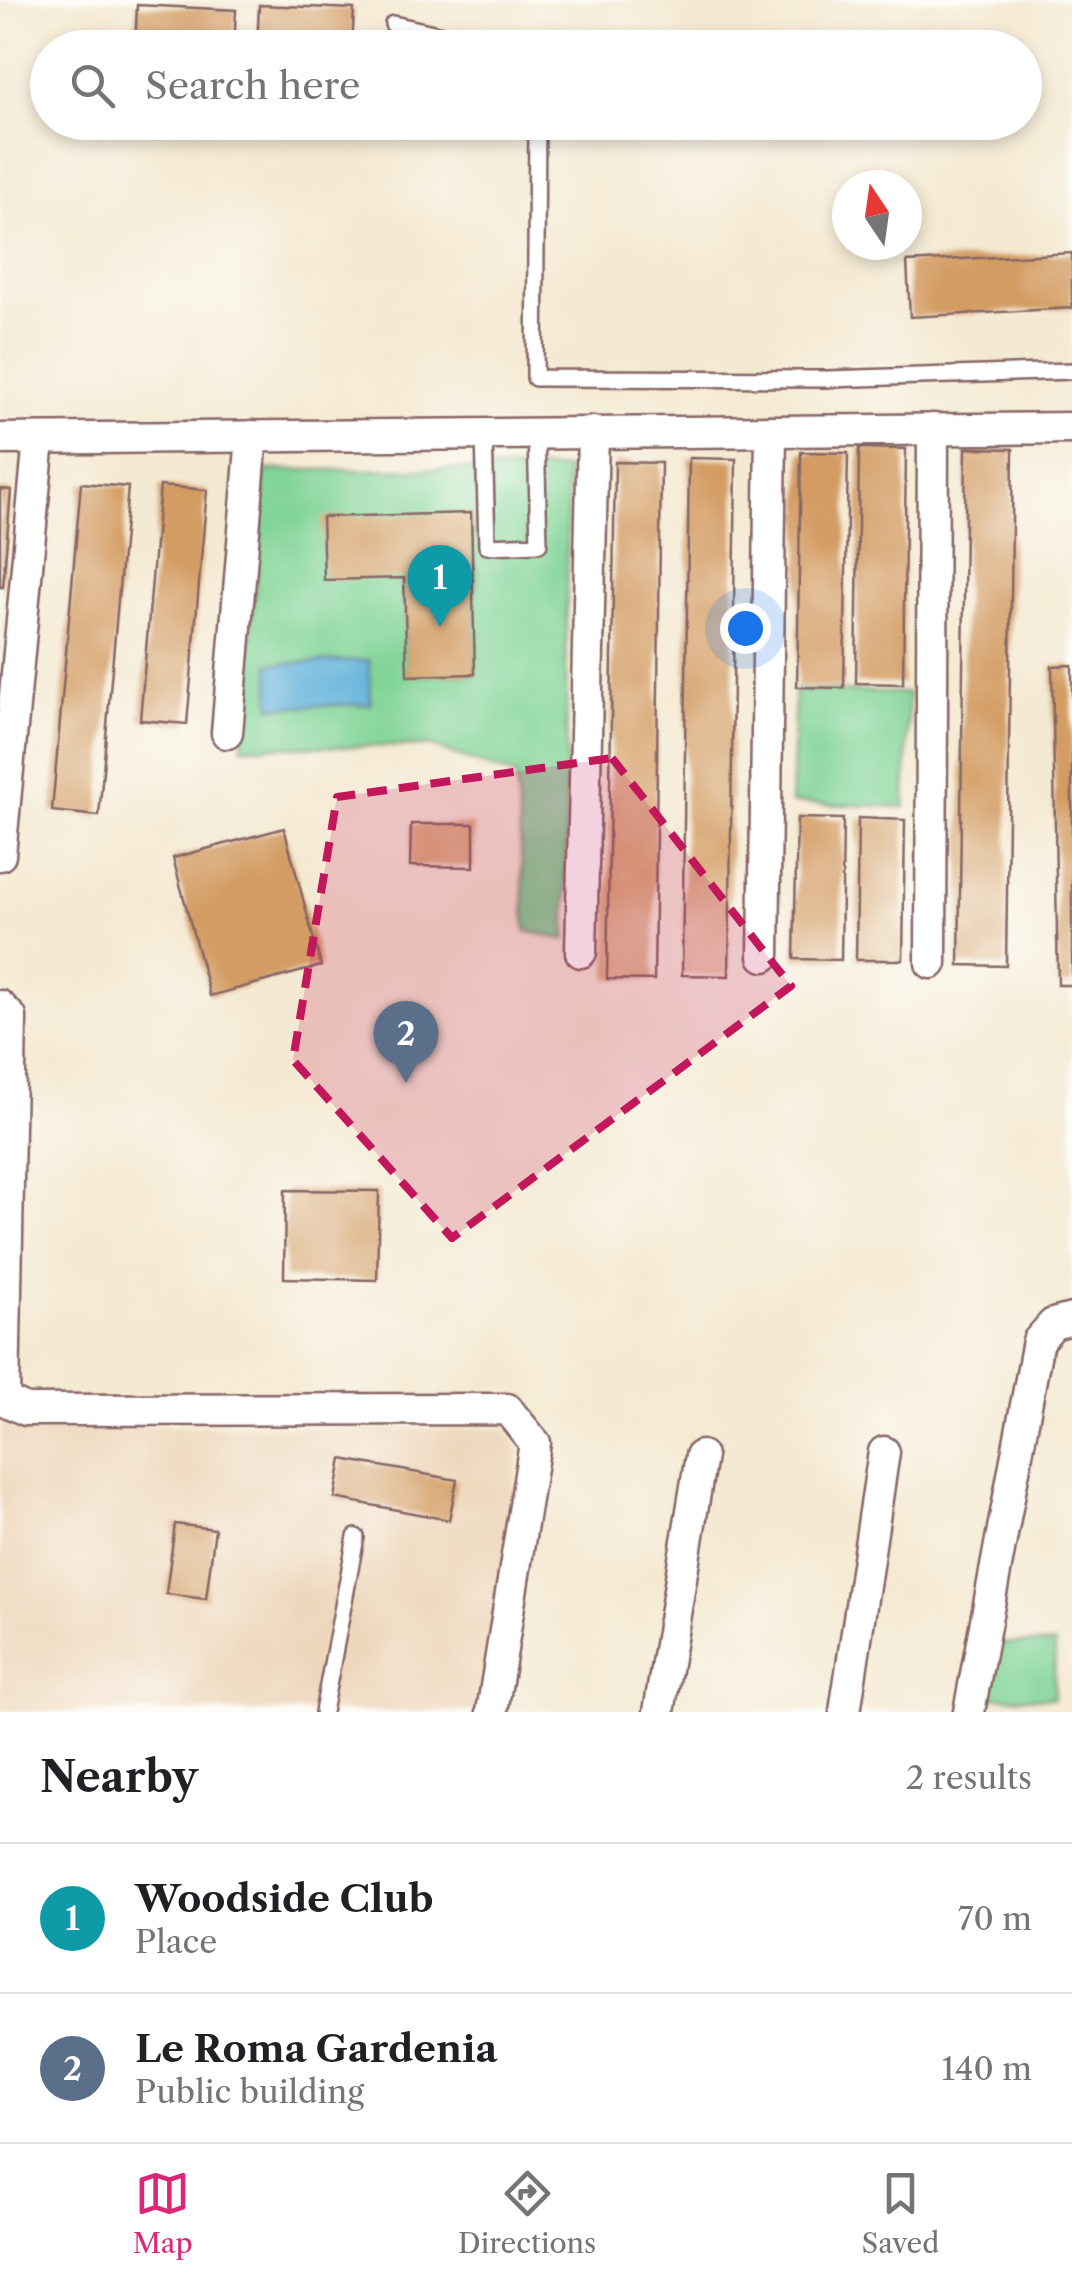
<!DOCTYPE html>
<html lang="en">
<head>
<meta charset="utf-8">
<style>
  :root { --surface:#fff; --page:#f2f2f2; --text:#202124; --muted:#757577; --line:#e0e0e0; --accent:#db2777 }
  body { margin:0; font-family:"Libre Caslon Text",serif; background:var(--page); color:var(--text) }
  .compass { position:absolute; left:832px; top:170px; width:90px; height:90px; border-radius:50%; background:var(--surface); box-shadow:0 5px 15px #0003; rotate:347deg }
  .you { position:absolute; left:745px; top:628px; width:35px; height:35px; margin:-25px; border:8px solid #fff; border-radius:50%; background:#1a73e8; box-shadow:0 0 0 15px #1a73e833 }
  .badge { display:grid; place-items:center; width:65px; height:65px; border-radius:50%; background:var(--accent); color:#fff; font-size:32px; font-weight:700 }
  .pin { position:absolute; translate:-50% -82px; filter:drop-shadow(0 2px 5px #0008) }
  .pin::after { content:''; position:absolute; top:52px; width:35px; height:30px; background:inherit; clip-path:polygon(0 0,100% 0,50% 100%) }
  .list { margin:0; padding:0; list-style:none }
  h2 { display:flex; justify-content:space-between; align-items:center; height:130px; margin:0; padding:0 40px; font-size:42px }
  h2 small { font-size:32px; font-weight:400; color:var(--muted) }
  .list li { display:grid; grid-template-columns:65px 1fr auto; gap:30px; align-items:center; box-sizing:border-box; height:150px; padding:0 40px; border-top:2px solid var(--line) }
  .list b { display:block; font-size:38px; white-space:nowrap }
  .list p { margin:0; font-size:32px; white-space:nowrap; color:var(--muted) }
  .list em { font-size:32px; font-style:normal; color:var(--muted) }
  .icon { flex:none; width:55px; height:55px; fill:none; stroke:currentColor; stroke-width:2; stroke-linecap:round; stroke-linejoin:round }
  .map { position:relative; flex:none; width:1072px; height:1712px; overflow:hidden }
  .search { position:absolute; background:var(--surface); box-shadow:0 5px 15px #0003; left:30px; right:30px; top:30px; height:110px; display:flex; align-items:center; gap:25px; box-sizing:border-box; padding:0 35px; border-radius:55px; color:var(--muted); font-size:38px }
  .sheet { height:430px; background:var(--surface) }
  nav { display:flex; justify-content:space-around; align-items:center; box-sizing:border-box; height:140px; border-top:2px solid var(--line); background:var(--surface); font-size:28px; color:var(--muted) }
  nav a { display:grid; justify-items:center; gap:5px }
  nav .on { color:var(--accent) }
  .map>svg:first-child { display:block }
  .built { fill:#eed7bb }
  .green { fill:#7fd395; stroke:#647960; stroke-width:2.5; fill-rule:evenodd }
  .water { fill:#5eb1da; stroke:#546882; stroke-width:2.5 }
  .building { fill:#d39c64 }
  .lines { fill:none; stroke-linecap:round; stroke-linejoin:round }
  .lane-casing { stroke:#866665; stroke-width:20 }
  .street-casing { stroke:#866665; stroke-width:35 }
  .lane { stroke:#fff; stroke-width:15 }
  .street { stroke:#fff; stroke-width:30 }
  .marked { fill:#c2185b; fill-opacity:0.2; stroke:#c2185b; stroke-width:8; stroke-dasharray:20 12; stroke-linejoin:round }
</style>
</head>
<body>
<div class="map">
<svg width="1072" height="1712" viewBox="0 0 1072 1712">
  <rect width="100%" height="100%" fill="#fdfcf7"/>
  <filter id="ink" filterUnits="userSpaceOnUse"><feTurbulence type="fractalNoise" baseFrequency=".01" numOctaves="2"/><feDisplacementMap in="SourceGraphic" scale="20" xChannelSelector="R" yChannelSelector="G"/><feConvolveMatrix kernelMatrix="1 2 1 2 8 2 1 2 1" color-interpolation-filters="sRGB"/></filter>
  <filter id="wash" filterUnits="userSpaceOnUse"><feTurbulence type="fractalNoise" baseFrequency=".0048" numOctaves="4" result="noise"/><feDisplacementMap in="SourceGraphic" scale="40" xChannelSelector="R" yChannelSelector="G"/><feGaussianBlur stdDeviation="2.25" result="paint"/><feColorMatrix in="noise" values="0 0 0 0 0 0 0 0 0 0 0 0 0 0 0 0 0 1.4 0 .05"/><feComposite in="paint" operator="in"/></filter>
  <g filter="url(#wash)">
    <rect width="100%" height="100%" fill="#f4e9d2"/>
    <polygon class="built" points="0,1425 506,1430 520,1451 480,1712 0,1712"/>
    <g class="green">
      <path d="M567,469l-1,471 -40,-9 -10,-155 -87,-30 -187,1 23,-277zM471,513l4,161 -68,2 -3,-98z"/>
      <polygon points="795,690 909,693 905,807 791,803"/>
      <polygon points="992,1643 1055,1644 1054,1698 991,1697"/>
    </g>
    <polygon class="water" points="369,660 371,704 271,707 269,664"/>
    <g id="blocks">
      <g class="building">
        <polygon points="137,5 236,10 234,48 135,48"/>
        <polygon points="259,5 354,9 352,48 257,48"/>
        <polygon points="1072,253 1072,308 910,317 907,262"/>
        <polygon points="859,448 906,449 903,684 856,683"/>
        <polygon points="966,448 1013,449 1006,966 959,965"/>
        <polygon points="801,452 848,453 844,688 797,687"/>
        <polygon points="689,458 736,459 729,976 682,975"/>
        <polygon points="615,462 661,463 654,980 607,979"/>
        <polygon points="81,483 128,487 99,816 52,811"/>
        <polygon points="160,486 207,490 187,724 140,720"/>
        <polygon points="0,489 11,490 3,587 0,587"/>
        <polygon points="471,513 475,674 407,676 404,578 324,580 322,517"/>
        <polygon points="1072,665 1072,985 1058,985 1052,666"/>
        <polygon points="797,818 843,819 841,960 794,959"/>
        <polygon points="858,818 905,820 903,960 856,960"/>
        <polygon points="411,824 474,824 474,867 410,866"/>
        <polygon points="284,828 321,966 210,996 173,858"/>
        <polygon points="285,1190 379,1191 377,1280 284,1278"/>
        <polygon points="342,1459 457,1480 449,1520 335,1498"/>
        <polygon points="175,1524 215,1529 206,1599 166,1594"/>
      </g>
    </g>
  </g>
  <g filter="url(#ink)">
    <use href="#blocks" fill-opacity="0" stroke="#866665" stroke-width="2.5"/>
    <g class="lines">
      <g class="lane-casing">
        <g id="lane">
          <polyline points="393,24 500,48"/>
          <polyline points="537,122 535,378 828,379 1072,371"/>
          <polyline points="484,433 487,546 539,544 536,433"/>
          <polyline points="323,1712 356,1537"/>
        </g>
      </g>
      <g class="street-casing">
        <g id="street">
          <polyline points="0,439 1072,428"/>
          <polyline points="227,733 252,436"/>
          <polyline points="0,855 39,439"/>
          <polyline points="581,952 593,432"/>
          <polyline points="764,956 771,431"/>
          <polyline points="931,963 933,429"/>
          <polyline points="0,1006 11,1017 4,1400 26,1410 507,1409 535,1443 492,1712"/>
          <polyline points="659,1712 701,1456"/>
          <polyline points="845,1712 884,1452"/>
          <polyline points="969,1712 1038,1341 1053,1324 1072,1319"/>
        </g>
      </g>
      <use href="#lane" class="lane"/>
      <use href="#street" class="street"/>
    </g>
  </g>
  <path class="marked" d="M612,758l179,228 -339,252 -159,-178 44,-263z"/>
</svg>
<svg class="compass" viewBox="-18 -18 36 36"><path d="M0-13l5 13h-10z" fill="#e53935"/><path d="M0 13l5-13h-10z" fill="#757577"/></svg>
<div class="you"></div>
<div class="pin badge" style="left:440px;top:627px;background:#0f9aa8">1</div>
<div class="pin badge" style="left:406px;top:1083px;background:#5c6f8a">2</div>
<div class="search"><svg class="icon" aria-label="search" viewBox="0 0 24 24"><circle cx="10" cy="10" r="6"/><path d="M15 15l6 6"/></svg>Search here</div>
</div>
<section class="sheet">
<h2>Nearby<small>2 results</small></h2>
<ul class="list">
<li><span class="badge" style="background:#0f9aa8">1</span><div><b>Woodside Club</b><p>Place</p></div><em>70 m</em></li>
<li><span class="badge" style="background:#5c6f8a">2</span><div><b>Le Roma Gardenia</b><p>Public building</p></div><em>140 m</em></li>
</ul>
</section>
<nav>
<a class="on"><svg class="icon" aria-label="map" viewBox="0 0 24 24"><path d="M3 6l6-2 6 2 6-2v14l-6 2-6-2-6 2zM9 4v14M15 6v14"/></svg>Map</a>
<a><svg class="icon" aria-label="directions" viewBox="0 0 24 24"><path d="M12 3l9 9-9 9-9-9zM9 14v-3h6M13 9l2 2-2 2"/></svg>Directions</a>
<a><svg class="icon" aria-label="saved" viewBox="0 0 24 24"><path d="M7 4h10v16l-5-4-5 4z"/></svg>Saved</a>
</nav>
</body>
</html>
